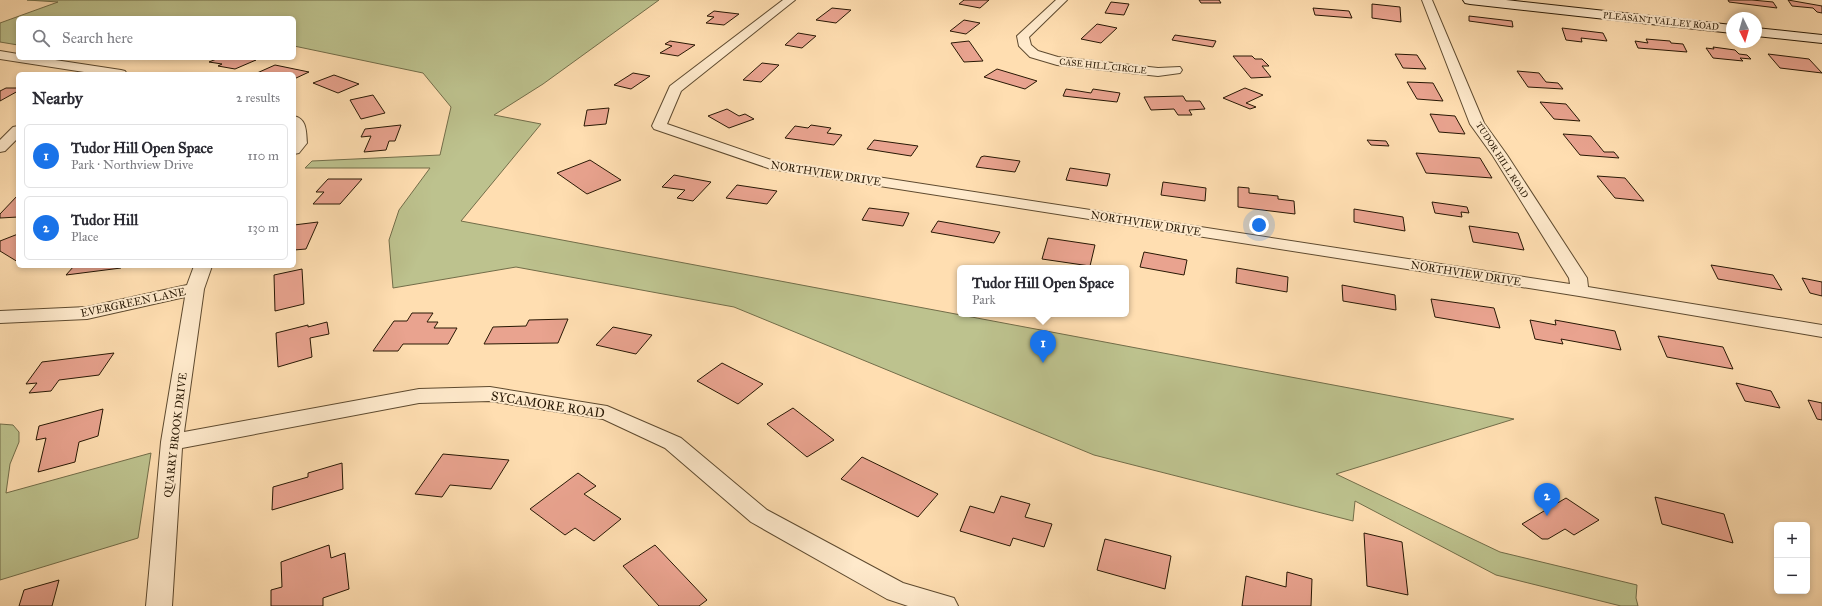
<!DOCTYPE html>
<html lang="en">
<head>
<meta charset="utf-8">
<style>
  :root { --surface:#fff; --page:#f2f2f3; --text:#2b2b33; --muted:#7c7c81; --line:#e1e1e2; --accent:#1a73e8 }
  body { margin:0; font-family:"IM FELL Great Primer",serif; background:var(--page); color:var(--text) }
  .controls { position:absolute; right:12px; bottom:12px; display:grid; overflow:hidden; border-radius:6px; box-shadow:0 2px 6px #0003 }
  .controls button { width:36px; height:36px; display:grid; place-items:center; padding:0; border:0; border-bottom:1px solid var(--line); background:var(--surface); color:var(--text); font:20px sans-serif }
  .compass { position:absolute; left:1726px; top:12px; width:36px; height:36px; border-radius:50%; background:var(--surface); box-shadow:0 2px 6px #0003; rotate:175deg }
  .you { position:absolute; left:1259px; top:225px; width:14px; height:14px; margin:-10px; border:3px solid #fff; border-radius:50%; background:#1a73e8; box-shadow:0 0 0 6px #1a73e833 }
  .badge { display:grid; place-items:center; width:26px; height:26px; border-radius:50%; background:var(--accent); color:#fff; font-size:13px; font-weight:700 }
  .pin { position:absolute; translate:-50% -33px; filter:drop-shadow(0 1px 2px #0008) }
  .pin::after { content:''; position:absolute; top:21px; width:14px; height:12px; background:inherit; clip-path:polygon(0 0,100% 0,50% 100%) }
  .popup { position:absolute; left:957px; top:265px; width:172px; height:52px; box-sizing:border-box; display:grid; place-content:center; border-radius:6px; background:var(--surface); filter:drop-shadow(0 1px 3px #0005); font-size:13px; white-space:nowrap; color:var(--muted) }
  .popup b { font-size:15px; color:var(--text) }
  .popup::after { content:''; position:absolute; left:50%; top:100%; margin-left:-8px; border:8px solid transparent; border-top-color:var(--surface) }
  .list { margin:0; padding:0; list-style:none }
  h2 { display:flex; justify-content:space-between; align-items:center; height:52px; margin:0; padding:0 16px; font-size:17px }
  h2 small { font-size:13px; font-weight:400; color:var(--muted) }
  .list li { display:grid; grid-template-columns:26px 1fr auto; gap:12px; align-items:center; box-sizing:border-box; height:64px; margin:0 8px 8px; padding:0 8px; border:1px solid var(--line); border-radius:6px }
  .list b { display:block; font-size:15px; white-space:nowrap }
  .list p { margin:0; font-size:13px; white-space:nowrap; color:var(--muted) }
  .list em { font-size:13px; font-style:normal; color:var(--muted) }
  .icon { flex:none; width:22px; height:22px; fill:none; stroke:currentColor; stroke-width:2; stroke-linecap:round; stroke-linejoin:round }
  .map { position:relative; flex:none; width:1822px; height:606px; overflow:hidden }
  .search { position:absolute; background:var(--surface); box-shadow:0 2px 6px #0003; left:16px; top:16px; width:280px; height:44px; display:flex; align-items:center; gap:10px; box-sizing:border-box; padding:0 14px; border-radius:6px; color:var(--muted); font-size:15px }
  .panel { position:absolute; background:var(--surface); box-shadow:0 2px 6px #0003; left:16px; top:72px; width:280px; height:196px; border-radius:6px }
  .map>svg:first-child { display:block }
  .green { fill:#bdc28e; stroke:#726d49 }
  .building { fill:#e9a38f; stroke:#281804 }
  .lines { fill:none; stroke-linecap:round; stroke-linejoin:round }
  .street-casing { stroke:#5e4a2f; stroke-width:2 }
  .secondary-casing { stroke:#281804; stroke-width:2 }
  .street { fill:#ffeacc; fill-rule:evenodd }
  .secondary { fill:#ffeacc; fill-rule:evenodd }
  .labels { text-anchor:middle; stroke-width:4; stroke-linejoin:round; paint-order:stroke }
  .far-street-label { font-size:9px; fill:#281804; stroke:#ffeacc }
  .street-label { font-size:11px; fill:#281804; stroke:#ffeacc }
  .near-street-label { font-size:13px; fill:#281804; stroke:#ffeacc }
</style>
</head>
<body>
<div class="map">
<svg width="1822" height="606" viewBox="0 0 1822 606">
  <rect width="100%" height="100%" fill="#ffdeb1"/>
  <filter id="stains"><feTurbulence type="fractalNoise" baseFrequency=".005" numOctaves="4"/><feColorMatrix values="0 0 0 0 .2 0 0 0 0 .09 0 0 0 0 .02 0 0 0 .5 -.17"/></filter>
  <radialGradient id="worn" r=".72"><stop offset=".6" stop-color="#630" stop-opacity="0"/><stop offset="1" stop-color="#630" stop-opacity=".3"/></radialGradient>
  <g class="green">
    <polygon points="27,0 659,0 543,84 494,115 541,124 461,221 1514,419 1336,474 1500,552 1637,585 1636,598 1638,606 1621,606 1496,575 1355,501 1353,521 1094,455 734,307 516,267 393,288 389,240 399,210 430,168 305,168 312,161 440,155 451,107 423,73 294,46 294,18 18,18 18,45 0,42 0,23 58,2"/>
    <polygon points="0,424 13,425 19,432 19,442 10,464 6,493 151,453 138,538 0,580"/>
  </g>
  <g class="building">
    <polygon points="964,0 989,0 980,8 959,4"/>
    <polygon points="1199,0 1219,0 1221,3 1201,3"/>
    <polygon points="1728,0 1752,0 1773,2 1777,8 1729,2"/>
    <polygon points="1788,0 1822,6 1822,13 1817,12 1813,8 1792,6"/>
    <polygon points="1111,2 1129,4 1124,15 1105,13"/>
    <polygon points="1372,4 1400,7 1401,22 1372,18"/>
    <polygon points="832,8 851,10 836,23 816,20"/>
    <polygon points="1313,8 1349,11 1352,18 1315,15"/>
    <polygon points="714,11 722,12 739,14 724,25 706,23 714,17 707,16"/>
    <polygon points="1469,16 1512,21 1513,27 1469,21"/>
    <polygon points="964,20 980,23 966,34 950,31"/>
    <polygon points="1097,24 1117,28 1101,43 1081,39"/>
    <polygon points="1562,28 1603,33 1607,41 1581,38 1582,42 1566,40"/>
    <polygon points="798,33 816,36 802,48 785,45"/>
    <polygon points="1175,35 1216,41 1213,47 1172,40"/>
    <polygon points="1646,39 1670,41 1671,43 1683,44 1687,52 1638,48 1635,41 1648,43"/>
    <polygon points="670,41 695,45 678,56 660,53 672,46 665,44"/>
    <polygon points="969,41 983,61 964,62 951,43"/>
    <polygon points="1713,47 1735,50 1739,54 1747,55 1751,59 1740,58 1743,61 1713,58 1706,48 1714,49"/>
    <polygon points="1395,54 1417,55 1426,69 1403,68"/>
    <polygon points="1768,54 1809,59 1822,73 1780,68"/>
    <polygon points="1233,56 1252,56 1255,59 1262,59 1269,66 1262,66 1271,77 1251,78"/>
    <polygon points="219,58 246,58 256,60 235,69 218,66 222,64 209,62"/>
    <polygon points="762,63 779,65 761,82 743,80"/>
    <polygon points="275,65 309,72 294,79 294,74 257,73"/>
    <polygon points="997,69 1037,81 1025,89 984,77"/>
    <polygon points="1517,71 1539,73 1546,82 1558,83 1563,89 1528,87"/>
    <polygon points="633,73 650,76 631,89 614,85"/>
    <polygon points="334,75 359,84 338,93 313,83"/>
    <polygon points="1407,82 1433,83 1443,101 1417,99"/>
    <polygon points="6,88 18,88 18,91 0,101 0,91"/>
    <polygon points="1245,88 1263,95 1246,103 1256,107 1250,109 1223,98"/>
    <polygon points="1066,89 1091,93 1093,89 1120,93 1117,102 1063,96"/>
    <polygon points="373,95 385,113 361,119 350,100"/>
    <polygon points="1183,96 1186,101 1200,101 1205,109 1189,110 1192,115 1178,115 1174,109 1151,110 1144,97"/>
    <polygon points="1540,102 1566,104 1580,121 1554,119"/>
    <polygon points="609,108 606,124 584,126 587,110"/>
    <polygon points="727,109 739,116 745,114 754,119 729,128 708,116"/>
    <polygon points="1430,114 1455,116 1465,134 1439,132"/>
    <polygon points="401,125 395,141 389,141 386,150 364,152 371,136 361,137 365,129"/>
    <polygon points="811,125 831,128 827,133 842,135 834,145 785,138 795,126 808,128"/>
    <polygon points="1563,134 1591,136 1604,152 1614,152 1619,158 1580,155"/>
    <polygon points="874,140 918,146 911,156 867,149"/>
    <polygon points="1367,140 1386,141 1389,146 1371,145"/>
    <polygon points="1416,153 1480,158 1492,178 1426,173"/>
    <polygon points="984,156 1020,161 1015,172 976,167 981,157"/>
    <polygon points="590,160 621,180 587,194 557,173"/>
    <polygon points="1070,168 1110,174 1107,186 1066,180"/>
    <polygon points="674,175 711,182 693,201 677,198 685,190 662,187"/>
    <polygon points="1597,176 1625,178 1644,201 1615,198"/>
    <polygon points="328,179 362,179 340,204 313,204 324,192 316,192"/>
    <polygon points="1163,182 1206,188 1205,201 1161,195"/>
    <polygon points="737,185 777,191 767,204 726,198"/>
    <polygon points="1238,187 1249,188 1249,193 1278,196 1278,199 1294,201 1295,214 1238,207"/>
    <polygon points="18,195 18,217 0,218 0,214"/>
    <polygon points="1432,202 1467,207 1469,213 1461,212 1462,217 1435,213"/>
    <polygon points="869,208 909,213 903,226 862,220"/>
    <polygon points="1354,209 1403,217 1405,231 1354,222"/>
    <polygon points="938,221 1000,232 994,243 931,232"/>
    <polygon points="318,222 306,249 294,250 294,225"/>
    <polygon points="1469,226 1518,233 1524,250 1473,242"/>
    <polygon points="18,234 18,262 0,251 0,241"/>
    <polygon points="1048,238 1095,245 1090,266 1042,259"/>
    <polygon points="1144,252 1187,260 1184,275 1140,267"/>
    <polygon points="1711,265 1773,275 1782,290 1718,279"/>
    <polygon points="74,266 122,266 121,268 66,275"/>
    <polygon points="1237,268 1288,277 1287,292 1236,283"/>
    <polygon points="302,269 304,304 275,311 274,275"/>
    <polygon points="1802,278 1822,282 1822,296 1810,293"/>
    <polygon points="1342,285 1395,295 1396,310 1343,301"/>
    <polygon points="1431,299 1494,308 1500,328 1435,317"/>
    <polygon points="412,313 433,313 427,322 438,322 434,328 457,328 448,344 403,344 398,351 373,351 394,321 407,321"/>
    <polygon points="568,319 558,343 484,344 493,327 526,326 529,320"/>
    <polygon points="1530,320 1556,325 1555,320 1615,331 1621,350 1561,339 1563,344 1535,339"/>
    <polygon points="327,322 329,334 310,338 312,357 278,367 276,333 308,325 308,327"/>
    <polygon points="613,327 652,335 636,354 596,345"/>
    <polygon points="1658,336 1723,347 1733,369 1667,357"/>
    <polygon points="114,353 99,375 59,380 51,391 29,393 37,383 26,384 42,362"/>
    <polygon points="722,363 763,384 738,404 697,381"/>
    <polygon points="1736,383 1771,391 1780,408 1745,401"/>
    <polygon points="1808,400 1822,403 1822,420 1817,419"/>
    <polygon points="793,408 834,440 807,457 767,424"/>
    <polygon points="103,409 98,436 79,442 75,462 38,472 46,438 36,440 39,426"/>
    <polygon points="443,454 509,460 491,489 450,485 442,497 415,494"/>
    <polygon points="862,457 938,494 918,517 841,479"/>
    <polygon points="342,463 343,489 272,510 273,487 308,477 308,473"/>
    <polygon points="578,473 596,486 584,494 621,519 594,541 575,528 565,535 530,509"/>
    <polygon points="1001,496 1030,504 1025,517 1052,524 1044,547 1013,538 1010,546 960,531 970,506 994,513"/>
    <polygon points="1655,497 1724,514 1733,543 1662,524"/>
    <polygon points="1566,498 1599,520 1574,535 1565,529 1548,539 1542,539 1522,524"/>
    <polygon points="1364,533 1402,542 1408,595 1367,586"/>
    <polygon points="1105,539 1171,556 1165,589 1097,570"/>
    <polygon points="329,545 331,558 345,553 349,589 323,598 323,606 271,606 271,590 282,587 281,562"/>
    <polygon points="655,545 707,600 699,606 659,606 623,566"/>
    <polygon points="1287,572 1312,579 1311,606 1242,606 1246,576 1286,587"/>
    <polygon points="59,580 52,606 19,606 24,590"/>
  </g>
  <g class="lines">
    <g class="street-casing">
      <g id="street">
        <polygon points="783,0 795,0 681,91 667,124 774,161 1570,284 1569,278 1493,156 1470,124 1422,0 1432,0 1484,123 1507,155 1587,278 1588,287 1822,325 1822,337 1579,296 771,169 654,129 652,126 670,86"/>
        <polygon points="1056,0 1067,0 1029,37 1031,45 1038,51 1058,57 1158,68 1180,67 1182,70 1180,73 1158,76 1057,65 1030,57 1019,46 1017,36"/>
        <polygon points="0,51 18,54 18,58 42,58 121,70 125,71 127,74 97,74 0,59"/>
        <path d="M294,116c13,3 12,15 13,27l-8,10 -5,1z"/>
        <polygon points="18,126 18,138 5,151 0,152 0,140 13,127"/>
        <polygon points="194,266 212,266 204,289 184,432 419,389 490,387 607,406 681,438 767,510 903,583 954,598 958,606 908,606 887,599 751,522 665,448 603,419 490,401 419,403 182,448 172,606 146,606 161,442 185,297 87,319 0,323 0,311 87,307 187,285"/>
      </g>
    </g>
    <g class="secondary-casing">
      <g id="secondary">
        <polygon points="1463,0 1506,0 1732,25 1732,33 1470,4 1465,3"/>
        <polygon points="1756,28 1822,35 1822,43 1756,36"/>
      </g>
    </g>
    <use href="#street" class="street"/>
    <use href="#secondary" class="secondary"/>
  </g>
  <g class="labels">
    <g class="far-street-label">
      <text transform="translate(1661 21) rotate(6)" y="3">PLEASANT VALLEY ROAD</text>
      <text transform="translate(1103 66) rotate(6)" y="3">CASE HILL CIRCLE</text>
      <text transform="translate(1502 160) rotate(57)" y="3">TUDOR HILL ROAD</text>
    </g>
    <g class="street-label">
      <text transform="translate(826 173) rotate(9)" y="4">NORTHVIEW DRIVE</text>
      <text transform="translate(1146 223) rotate(9)" y="4">NORTHVIEW DRIVE</text>
      <text transform="translate(1466 273) rotate(9)" y="4">NORTHVIEW DRIVE</text>
      <text transform="translate(133 302) rotate(-12)" y="4">EVERGREEN LANE</text>
      <text transform="translate(175 435) rotate(-83)" y="4">QUARRY BROOK DRIVE</text>
    </g>
    <g class="near-street-label">
      <text transform="translate(548 404) rotate(9)" y="5">SYCAMORE ROAD</text>
    </g>
  </g>
  <rect width="100%" height="100%" filter="url(#stains)"/>
  <rect width="100%" height="100%" fill="url(#worn)"/>
</svg>
<div class="controls">
<button>+</button>
<button>−</button>
</div>
<svg class="compass" viewBox="-18 -18 36 36"><path d="M0-13l5 13h-10z" fill="#e53935"/><path d="M0 13l5-13h-10z" fill="#7c7c81"/></svg>
<div class="you"></div>
<div class="pin badge" style="left:1043px;top:363px">1</div>
<div class="popup"><b>Tudor Hill Open Space</b>Park</div>
<div class="pin badge" style="left:1547px;top:516px">2</div>
<div class="search"><svg class="icon" aria-label="search" viewBox="0 0 24 24"><circle cx="10" cy="10" r="6"/><path d="M15 15l6 6"/></svg>Search here</div>
<section class="panel">
<h2>Nearby<small>2 results</small></h2>
<ul class="list">
<li><span class="badge">1</span><div><b>Tudor Hill Open Space</b><p>Park · Northview Drive</p></div><em>110 m</em></li>
<li><span class="badge">2</span><div><b>Tudor Hill</b><p>Place</p></div><em>130 m</em></li>
</ul>
</section>
</div>
</body>
</html>
